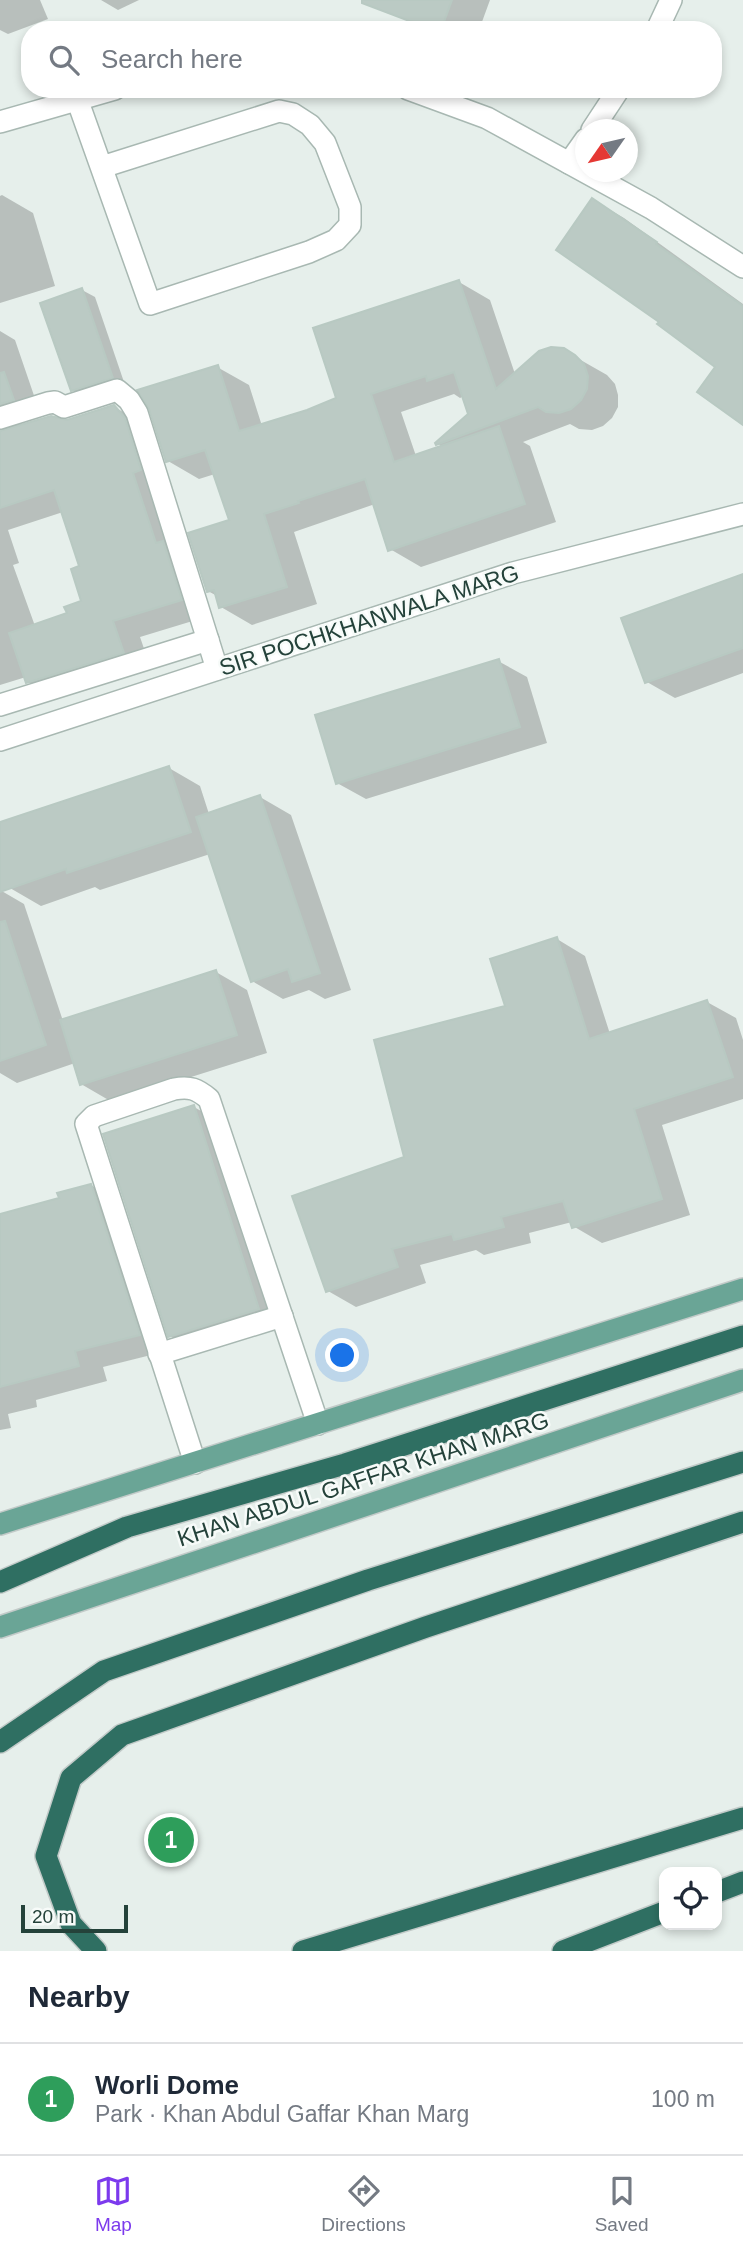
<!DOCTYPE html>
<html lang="en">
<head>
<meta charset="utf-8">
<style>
  :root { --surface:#fff; --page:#f6f6f7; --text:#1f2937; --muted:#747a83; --line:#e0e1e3; --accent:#7c3aed }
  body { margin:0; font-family:Arial,sans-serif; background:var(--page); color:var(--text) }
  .controls { position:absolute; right:21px; bottom:21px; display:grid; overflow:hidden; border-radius:14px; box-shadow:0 4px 10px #0003 }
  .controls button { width:63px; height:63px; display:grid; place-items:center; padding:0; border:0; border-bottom:2px solid var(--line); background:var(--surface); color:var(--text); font:35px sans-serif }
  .compass { position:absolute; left:575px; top:119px; width:63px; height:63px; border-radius:50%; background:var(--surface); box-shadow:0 4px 10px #0003; rotate:236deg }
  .scale { position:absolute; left:21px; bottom:18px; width:107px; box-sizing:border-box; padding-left:7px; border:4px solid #24423a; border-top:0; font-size:19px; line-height:24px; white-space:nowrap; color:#24423a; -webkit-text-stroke:5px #f7fbf9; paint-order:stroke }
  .you { position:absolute; left:343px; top:1356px; width:24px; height:24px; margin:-18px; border:5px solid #fff; border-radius:50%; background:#1a73e8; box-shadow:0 0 0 10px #1a73e833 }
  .badge { display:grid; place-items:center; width:46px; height:46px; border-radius:50%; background:var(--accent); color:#fff; font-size:23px; font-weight:700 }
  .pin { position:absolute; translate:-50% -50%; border:4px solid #fff; box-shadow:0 2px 7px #0006 }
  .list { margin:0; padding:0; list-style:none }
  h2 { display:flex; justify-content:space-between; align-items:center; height:91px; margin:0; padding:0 28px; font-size:30px }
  h2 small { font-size:23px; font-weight:400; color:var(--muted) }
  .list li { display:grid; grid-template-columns:46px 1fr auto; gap:21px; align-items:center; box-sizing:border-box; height:112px; padding:0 28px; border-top:2px solid var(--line) }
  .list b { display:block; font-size:26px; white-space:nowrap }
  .list p { margin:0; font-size:23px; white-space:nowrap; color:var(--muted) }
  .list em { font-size:23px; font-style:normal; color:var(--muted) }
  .icon { flex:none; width:38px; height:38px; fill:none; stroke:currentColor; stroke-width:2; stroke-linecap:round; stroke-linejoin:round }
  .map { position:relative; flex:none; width:743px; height:1951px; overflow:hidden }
  .search { position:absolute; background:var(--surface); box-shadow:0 4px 10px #0003; left:21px; right:21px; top:21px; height:77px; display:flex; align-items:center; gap:18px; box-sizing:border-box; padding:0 24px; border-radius:28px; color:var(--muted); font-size:26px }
  .sheet { height:203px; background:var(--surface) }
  nav { display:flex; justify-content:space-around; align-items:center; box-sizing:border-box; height:98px; border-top:2px solid var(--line); background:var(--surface); font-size:19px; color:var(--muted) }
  nav a { display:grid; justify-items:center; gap:4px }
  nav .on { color:var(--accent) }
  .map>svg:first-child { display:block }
  .shadow { fill:#0003; fill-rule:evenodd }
  .building { fill:#bbcac4; stroke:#b8c9c2; stroke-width:2 }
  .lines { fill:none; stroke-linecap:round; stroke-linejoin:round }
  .service-casing { stroke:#a8b8b2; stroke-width:24 }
  .minor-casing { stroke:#a8b8b2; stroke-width:24 }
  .tertiary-casing { stroke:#a8b8b2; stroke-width:24 }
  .primary-casing { stroke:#c2cac8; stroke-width:24 }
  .motorway-casing { stroke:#c2cac8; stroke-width:24 }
  .service { stroke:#fff; stroke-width:21 }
  .minor { stroke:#fff; stroke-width:21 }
  .tertiary { stroke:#fff; stroke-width:21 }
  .primary { stroke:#6aa596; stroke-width:21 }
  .motorway { stroke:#2f6f62; stroke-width:21 }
  .labels { text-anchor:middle; stroke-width:5; stroke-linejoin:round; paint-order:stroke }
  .street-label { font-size:23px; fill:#24423a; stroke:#f7fbf9 }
</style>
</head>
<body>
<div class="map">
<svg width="743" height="1951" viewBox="0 0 743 1951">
  <rect width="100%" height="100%" fill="#e6efeb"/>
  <g class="shadow">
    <polygon points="0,0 40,0 48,19 8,34 0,30"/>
    <polygon points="101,0 139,0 118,10"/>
    <polygon points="401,0 490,0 479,30 438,30 427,26 428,30 423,30 396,14"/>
    <polygon points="2,195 33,213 55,286 0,303 0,196"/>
    <polygon points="593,200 624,218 743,304 743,423 718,367 661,321"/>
    <path d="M459,282l31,18 25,74 48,-24 44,25 8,9 3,11v12l-6,11 -9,8 -11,4 -13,-1 -9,-5 -47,18 7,4 26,76 -135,45 -31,-18 -15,-45 -81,28 23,72 -65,21 -31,-18 -4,-11 -9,-5 24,-70 -17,-47 -16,5 -31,-18 49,-94 32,18 13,41 77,-27zM454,394l6,4 4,-2 6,18 -33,29 6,4 -27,9 -15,-44z"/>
    <polygon points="82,290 95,297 125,385 86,397 73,390"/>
    <path d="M0,331l15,9 26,76 -16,5 -11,7 48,-6 52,-15 29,16 66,193 -69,21 11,32 -95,29 -28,-16 -2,-5 -26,8zM63,512l18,55 2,35 -14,12 -34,12 -22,-61 6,-2 -11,-33z"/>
    <polygon points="743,575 743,673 675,698 647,682"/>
    <polygon points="498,661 527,677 547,743 366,799 337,783"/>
    <polygon points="169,768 200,786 209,814 260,797 291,815 351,990 325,999 309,990 283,999 252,981 210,854 100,890 95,887 41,906 10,888 0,858 0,823"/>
    <polygon points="0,890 24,904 63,1021 216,972 247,990 267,1053 112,1102 81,1084 75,1063 17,1083 0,1073"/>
    <polygon points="557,939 585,956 610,1034 707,1002 736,1018 743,1040 743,1099 662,1125 690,1215 602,1243 573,1226 572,1222 529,1233 531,1243 484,1255 476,1250 420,1265 426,1283 356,1307 328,1291 407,1158 507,1007"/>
    <polygon points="194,1107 222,1123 286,1325 198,1352 170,1336"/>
    <polygon points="91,1185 119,1202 167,1351 103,1367 107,1381 36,1400 37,1407 8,1414 11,1428 0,1430 0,1216 61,1200"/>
  </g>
  <g class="building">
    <polygon points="362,0 452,0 441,30 433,30 362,3"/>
    <polygon points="592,198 657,242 656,244 743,306 743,425 697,392 715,367 657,324 659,322 556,250"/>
    <polygon points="459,280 496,389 539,351 551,347 564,348 575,355 584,364 588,376 587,389 581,400 571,409 559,413 546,412 538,407 436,445 435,443 468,414 454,372 427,381 426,376 371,394 394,462 499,426 525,504 388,551 365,479 298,501 299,503 264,514 287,587 219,608 214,590 207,592 188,533 229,520 205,450 166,462 149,409 137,390 218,365 239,431 307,410 336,398 313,328"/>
    <polygon points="82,288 113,378 71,391 40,303"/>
    <polygon points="4,372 14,400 0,404 0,373"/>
    <polygon points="114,405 125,418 141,470 133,473 156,543 163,541 182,600 113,621 124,653 26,683 9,633 67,613 64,607 81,601 71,569 79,566 54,490 0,508 0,431 51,416 67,420"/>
    <polygon points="743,574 743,648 645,683 621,618"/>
    <polygon points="499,659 520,727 336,784 315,715"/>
    <polygon points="169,766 191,832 67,873 66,869 0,892 0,822"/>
    <polygon points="260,795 320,973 292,982 288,969 251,982 196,817"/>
    <polygon points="5,921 46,1045 0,1061 0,922"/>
    <polygon points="557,937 589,1039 707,1000 733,1077 634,1109 662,1199 572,1228 563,1201 501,1217 504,1227 454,1240 452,1234 392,1249 398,1267 326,1292 292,1196 404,1157 374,1040 505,1006 490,959"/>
    <polygon points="216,970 237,1035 80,1085 60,1020"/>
    <polygon points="194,1105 259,1309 168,1337 103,1134"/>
    <polygon points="91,1184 140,1335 75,1351 79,1366 0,1387 0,1214 59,1198 57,1193"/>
  </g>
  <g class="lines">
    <g class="service-casing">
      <g id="service">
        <polyline points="657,30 671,0"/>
        <polyline points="592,130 619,89"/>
        <polyline points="569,163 586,139"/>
      </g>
    </g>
    <g class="minor-casing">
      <g id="minor">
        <polyline points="408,89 487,118 651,208 743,267"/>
        <polyline points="77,99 150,304 309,252 336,240 350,225 350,207 325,143 310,125 293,114 279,111 102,167"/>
        <polyline points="0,122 115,89"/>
        <polyline points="0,418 48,403 55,402 64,407 117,390 129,400 137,413 217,669"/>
        <polyline points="0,705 208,640"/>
        <polyline points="159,1354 282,1316"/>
        <path d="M195,1463l-109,-339 8,-8 80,-27c16,-3 23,0 35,10l109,325"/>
      </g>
    </g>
    <g class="tertiary-casing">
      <polyline id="tertiary" points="0,740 513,573 743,514"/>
    </g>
    <g class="primary-casing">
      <g id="primary">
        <polyline points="0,1524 743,1289"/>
        <polyline points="0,1627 743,1380"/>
      </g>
    </g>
    <g class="motorway-casing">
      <g id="motorway">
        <polyline points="0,1582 127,1527 345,1464 743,1336"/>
        <polyline points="0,1742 104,1671 368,1580 743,1462"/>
        <polyline points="717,1892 743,1882"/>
        <polyline points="96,1951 71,1924 46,1856 71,1778 122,1735 426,1627 743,1522"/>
        <polyline points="303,1951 743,1818"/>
        <polyline points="563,1951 664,1912"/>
      </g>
    </g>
    <use href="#service" class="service"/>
    <use href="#minor" class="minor"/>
    <use href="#tertiary" class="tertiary"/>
    <use href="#primary" class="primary"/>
    <use href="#motorway" class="motorway"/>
  </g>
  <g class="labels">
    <g class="street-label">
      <text transform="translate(369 620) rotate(-18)" y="8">SIR POCHKHANWALA MARG</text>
      <text transform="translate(363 1479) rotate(-18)" y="8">KHAN ABDUL GAFFAR KHAN MARG</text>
    </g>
  </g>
</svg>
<div class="controls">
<button><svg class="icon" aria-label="locate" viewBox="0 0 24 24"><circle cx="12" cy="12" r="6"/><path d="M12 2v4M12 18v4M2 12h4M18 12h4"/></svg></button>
</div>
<svg class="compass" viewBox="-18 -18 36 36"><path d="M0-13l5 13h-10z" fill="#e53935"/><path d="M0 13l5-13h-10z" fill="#747a83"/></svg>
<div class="scale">20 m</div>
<div class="you"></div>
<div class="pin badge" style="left:171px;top:1840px;background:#2e9e5b">1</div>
<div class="search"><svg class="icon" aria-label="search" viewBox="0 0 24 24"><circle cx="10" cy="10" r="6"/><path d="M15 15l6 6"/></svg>Search here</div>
</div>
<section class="sheet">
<h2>Nearby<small></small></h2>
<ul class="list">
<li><span class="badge" style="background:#2e9e5b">1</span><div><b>Worli Dome</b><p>Park · Khan Abdul Gaffar Khan Marg</p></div><em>100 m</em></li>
</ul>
</section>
<nav>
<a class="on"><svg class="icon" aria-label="map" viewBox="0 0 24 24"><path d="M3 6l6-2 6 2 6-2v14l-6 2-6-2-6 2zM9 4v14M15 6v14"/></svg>Map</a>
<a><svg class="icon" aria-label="directions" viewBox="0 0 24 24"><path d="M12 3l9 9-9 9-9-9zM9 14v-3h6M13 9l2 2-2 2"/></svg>Directions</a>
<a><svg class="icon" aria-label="saved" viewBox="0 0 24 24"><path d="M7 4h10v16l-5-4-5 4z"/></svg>Saved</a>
</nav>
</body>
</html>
